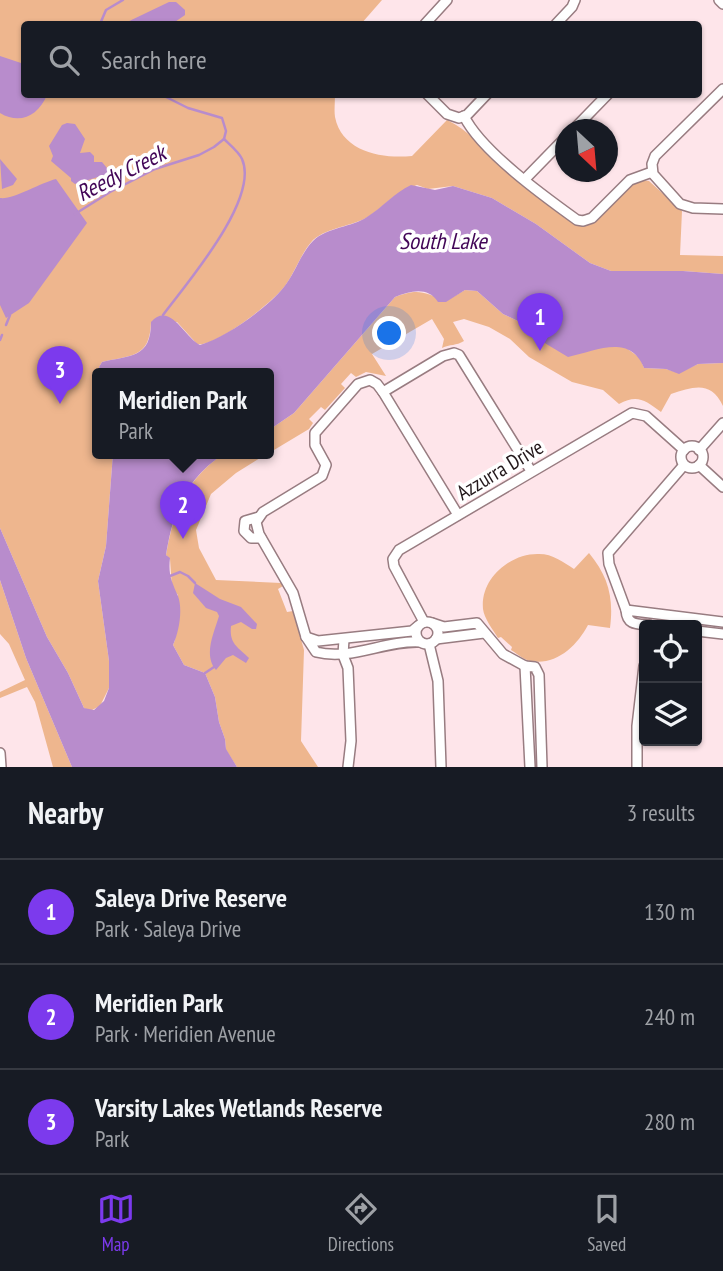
<!DOCTYPE html>
<html lang="en">
<head>
<meta charset="utf-8">
<style>
  :root { --surface:#171b24; --page:#242831; --text:#f1f3f6; --muted:#9ea1a6; --line:#363941; --accent:#7c3aed }
  body { margin:0; font-family:"PT Sans Narrow",sans-serif; background:var(--page); color:var(--text) }
  .controls { position:absolute; right:21px; bottom:21px; display:grid; overflow:hidden; border-radius:7px; box-shadow:0 2px 5px #0004 }
  .controls button { width:63px; height:63px; display:grid; place-items:center; padding:0; border:0; border-bottom:2px solid var(--line); background:var(--surface); color:var(--text); font:35px sans-serif }
  .compass { position:absolute; left:555px; top:119px; width:63px; height:63px; border-radius:50%; background:var(--surface); box-shadow:0 2px 5px #0004; rotate:154deg }
  .you { position:absolute; left:390px; top:334px; width:24px; height:24px; margin:-18px; border:5px solid #fff; border-radius:50%; background:#1a73e8; box-shadow:0 0 0 10px #1a73e833 }
  .badge { display:grid; place-items:center; width:46px; height:46px; border-radius:50%; background:var(--accent); color:#fff; font-size:23px; font-weight:700 }
  .pin { position:absolute; translate:-50% -58px; filter:drop-shadow(0 2px 4px #0008) }
  .pin::after { content:''; position:absolute; top:37px; width:24px; height:21px; background:inherit; clip-path:polygon(0 0,100% 0,50% 100%) }
  .popup { position:absolute; left:92px; top:368px; width:182px; height:91px; box-sizing:border-box; display:grid; place-content:center; border-radius:7px; background:var(--surface); filter:drop-shadow(0 2px 5px #0005); font-size:23px; white-space:nowrap; color:var(--muted) }
  .popup b { font-size:26px; color:var(--text) }
  .popup::after { content:''; position:absolute; left:50%; top:100%; margin-left:-14px; border:14px solid transparent; border-top-color:var(--surface) }
  .list { margin:0; padding:0; list-style:none }
  h2 { display:flex; justify-content:space-between; align-items:center; height:91px; margin:0; padding:0 28px; font-size:30px }
  h2 small { font-size:23px; font-weight:400; color:var(--muted) }
  .list li { display:grid; grid-template-columns:46px 1fr auto; gap:21px; align-items:center; box-sizing:border-box; height:105px; padding:0 28px; border-top:2px solid var(--line) }
  .list b { display:block; font-size:26px; white-space:nowrap }
  .list p { margin:0; font-size:23px; white-space:nowrap; color:var(--muted) }
  .list em { font-size:23px; font-style:normal; color:var(--muted) }
  .icon { flex:none; width:38px; height:38px; fill:none; stroke:currentColor; stroke-width:2; stroke-linecap:round; stroke-linejoin:round }
  .map { position:relative; flex:none; width:723px; height:767px; overflow:hidden }
  .search { position:absolute; background:var(--surface); box-shadow:0 2px 5px #0004; left:21px; right:21px; top:21px; height:77px; display:flex; align-items:center; gap:18px; box-sizing:border-box; padding:0 24px; border-radius:7px; color:var(--muted); font-size:26px }
  .sheet { height:406px; background:var(--surface) }
  nav { display:flex; justify-content:space-around; align-items:center; box-sizing:border-box; height:98px; border-top:2px solid var(--line); background:var(--surface); font-size:19px; color:var(--muted) }
  nav a { display:grid; justify-items:center; gap:4px }
  nav .on { color:var(--accent) }
  .map>svg:first-child { display:block }
  .green { fill:#eeb68e }
  .water { fill:#b88ccc }
  .lines { fill:none; stroke-linecap:round; stroke-linejoin:round }
  .stream { stroke:#b88ccc; stroke-width:2.5 }
  .street-casing { stroke:#987c81; stroke-width:12 }
  .street { stroke:#fff; stroke-width:9 }
  .labels { text-anchor:middle; stroke-width:7; stroke-linejoin:round; paint-order:stroke }
  .street-label { font-size:21px; fill:#23181b; stroke:#fff }
  .water-label { font-size:23px; font-style:italic; fill:#420657; stroke:#fff }
</style>
</head>
<body>
<div class="map">
<svg width="723" height="767" viewBox="0 0 723 767">
  <rect width="100%" height="100%" fill="#fee5ea"/>
  <g class="green">
    <path d="M0,0h382l-21,24h-337v70l311,1c0,7 -1,15 0,22 7,35 47,42 77,39l35,-36c21,10 34,26 51,41 26,23 53,46 82,65l12,-2 7,-5c13,-13 30,-41 50,-38l33,30 -2,44 43,1v18l-40,-3h-72l-21,-8 -54,-39 -44,-26 -39,-12 -25,3 -11,-4c-26,9 -29,19 -49,32 -15,9 -40,10 -55,23 -12,13 -18,32 -28,46 -12,16 -70,62 -88,58l-20,-22h-26c-1,37 -21,33 -49,40l-3,5 1,2 9,4h-12v80h16l-7,93 -8,35 11,80v27l-9,18 -10,5 -6,-3 -16,-35 -21,-36 -47,-109z"/>
    <path d="M465,290l12,1 26,23 19,9 21,19 82,5 15,11 4,10 22,1 13,4 19,-9 25,-1v43c-12,-26 -30,-19 -52,-12l-10,18c-16,-12 -24,-18 -42,-8l-16,-14 -31,-8 -43,-25 -19,-18 -21,-12 -25,-8 -11,3 11,19c-8,5 -14,3 -22,7l2,-9 -12,-20 -60,35 14,22 -20,-4 -10,5 -5,-4 -10,11 4,4 -20,22 -4,-3 -12,12 4,4 -4,6 -40,24v-23l25,-17 101,-116c23,-9 29,-5 51,4z"/>
    <path d="M225,453h43l-32,20 -25,21 -15,36 3,18 17,32 65,3 2,3 -5,3 9,23 6,-1 11,39 -3,91 17,26h-81l-11,-17 -1,-11 -6,-17 -4,-25 -10,-24 -21,-8 -11,-20 2,-5 3,-45 -6,-7 -2,-29 -4,-4c7,-42 20,-77 59,-102z"/>
    <path d="M589,553c19,23 25,44 21,75l-22,-3c-11,21 -32,41 -58,36 -6,-1 -14,-8 -19,-11l1,-3 -11,-10 -3,1c-5,-8 -14,-20 -15,-29 -3,-31 28,-56 56,-55 14,0 24,8 35,15z"/>
    <polygon points="0,580 26,658 72,767 53,767 35,702 27,687 0,698 0,692 25,680 9,644 0,634"/>
  </g>
  <g class="water">
    <polygon points="169,2 176,2 185,10 185,15 172,24 123,24"/>
    <path d="M0,56l24,8v30l23,1c-9,21 -27,30 -47,18z"/>
    <polygon points="67,123 75,124 85,139 80,153 90,152 94,156 94,162 102,162 111,173 75,184 71,181 71,178 51,161 53,156 49,146 62,125"/>
    <polygon points="0,159 17,179 13,185 2,189"/>
    <path d="M56,179l31,44 -58,80 -23,15 -6,-13v-107c13,2 40,-15 56,-19z"/>
    <path d="M411,185l24,5 18,-4 39,12 44,26 54,39 21,8h72l40,3v89l-25,1 -19,10 -13,-5 -22,-1c-14,-35 -48,-17 -76,-11l-25,-15 -21,-19 -19,-9 -26,-23 -12,-1 -19,12h-8c-10,-16 -28,-11 -43,-5l-101,116 -25,17v-57h-160l-9,-4 -1,-2 3,-5c28,-7 49,-3 49,-40 19,-21 34,16 49,23 27,-8 67,-37 84,-58 11,-14 17,-34 29,-46 14,-14 40,-14 54,-24 16,-10 27,-24 44,-32z"/>
    <path d="M113,453h112c-40,26 -52,59 -59,102l4,3c-2,17 2,24 8,38 5,14 1,36 -5,49l11,20 21,8 10,24 4,25 6,17 1,10 11,18h-165l-46,-109 -26,-78v-52l47,109 21,36 16,35 10,2 10,-9 5,-13v-27l-11,-80 8,-35z"/>
    <path d="M195,583l25,16 21,8 16,17 -1,5h-4l-11,-7 -10,4c-2,18 7,21 18,32l-3,5 -13,-8 -7,3 -10,12c-13,-15 -2,-37 3,-54l-2,-4 -11,-4 -13,-15z"/>
  </g>
  <g class="lines">
    <g class="stream">
      <polyline points="100,24 106,10 123,0"/>
      <polyline points="75,214 110,192 155,169 199,155 214,147 224,139 226,131 222,118 188,108 160,94"/>
      <path d="M163,315c23,-31 97,-116 79,-156 -3,-7 -13,-15 -18,-20"/>
      <polyline points="6,325 10,315"/>
      <polyline points="0,340 2,335"/>
      <polyline points="170,576 180,572 188,576 195,583"/>
      <polyline points="205,673 214,667"/>
    </g>
    <g class="street-casing">
      <g id="street">
        <polyline points="719,0 723,4"/>
        <polyline points="425,24 447,0"/>
        <polyline points="556,24 572,7 575,0"/>
        <polyline points="723,89 655,156 652,164 653,174 680,204 693,208 723,209"/>
        <polyline points="427,94 447,114 459,118 467,115 487,94"/>
        <path d="M464,116c17,35 81,81 113,104l6,1 9,-3 38,-38 22,-8"/>
        <polyline points="573,130 608,94"/>
        <polyline points="525,179 566,137"/>
        <polyline points="383,392 443,356 454,353 459,355 531,471"/>
        <circle cx="692" cy="457" r="11"/>
        <polyline points="699,450 723,423"/>
        <polyline points="699,465 723,487"/>
        <polyline points="259,517 245,521 244,531 251,538 261,538"/>
        <polyline points="626,610 609,564 608,553 684,465"/>
        <circle cx="427" cy="633" r="11"/>
        <polyline points="424,622 394,566 393,559 399,550 632,413 646,416 684,450"/>
        <polyline points="432,623 444,627 477,623 503,654 525,666"/>
        <path d="M649,625c-13,-1 -22,0 -23,-15l97,12"/>
        <path d="M418,626l-6,5 -94,10 -12,-4 10,15c35,9 69,-12 104,-10"/>
        <polyline points="697,631 723,634"/>
        <polyline points="306,637 293,593 259,534 256,522 263,512 322,476 326,465 315,445 315,433 358,384 370,380 377,384 383,392 458,515"/>
        <polyline points="344,639 343,655 348,668 351,741 348,767"/>
        <polyline points="436,639 484,633"/>
        <polyline points="429,644 438,681 441,767"/>
        <polyline points="0,753 1,767"/>
        <polyline points="530,767 525,666 535,667 539,675 542,767"/>
        <polyline points="637,767 637,726 644,666"/>
      </g>
    </g>
    <use href="#street" class="street"/>
  </g>
  <g class="labels">
    <g class="street-label">
      <text transform="translate(500 470) rotate(-31)" y="7">Azzurra Drive</text>
    </g>
    <g class="water-label">
      <text transform="translate(121 173) rotate(-27)" y="8">Reedy Creek</text>
      <text x="443" y="249">South Lake</text>
    </g>
  </g>
</svg>
<div class="controls">
<button><svg class="icon" aria-label="locate" viewBox="0 0 24 24"><circle cx="12" cy="12" r="6"/><path d="M12 2v4M12 18v4M2 12h4M18 12h4"/></svg></button>
<button><svg class="icon" aria-label="layers" viewBox="0 0 24 24"><path d="M12 4l9 5-9 5-9-5zM3 14l9 5 9-5"/></svg></button>
</div>
<svg class="compass" viewBox="-18 -18 36 36"><path d="M0-13l5 13h-10z" fill="#e53935"/><path d="M0 13l5-13h-10z" fill="#9ea1a6"/></svg>
<div class="you"></div>
<div class="pin badge" style="left:540px;top:351px">1</div>
<div class="pin badge" style="left:183px;top:539px">2</div>
<div class="popup"><b>Meridien Park</b>Park</div>
<div class="pin badge" style="left:60px;top:404px">3</div>
<div class="search"><svg class="icon" aria-label="search" viewBox="0 0 24 24"><circle cx="10" cy="10" r="6"/><path d="M15 15l6 6"/></svg>Search here</div>
</div>
<section class="sheet">
<h2>Nearby<small>3 results</small></h2>
<ul class="list">
<li><span class="badge">1</span><div><b>Saleya Drive Reserve</b><p>Park · Saleya Drive</p></div><em>130 m</em></li>
<li><span class="badge">2</span><div><b>Meridien Park</b><p>Park · Meridien Avenue</p></div><em>240 m</em></li>
<li><span class="badge">3</span><div><b>Varsity Lakes Wetlands Reserve</b><p>Park</p></div><em>280 m</em></li>
</ul>
</section>
<nav>
<a class="on"><svg class="icon" aria-label="map" viewBox="0 0 24 24"><path d="M3 6l6-2 6 2 6-2v14l-6 2-6-2-6 2zM9 4v14M15 6v14"/></svg>Map</a>
<a><svg class="icon" aria-label="directions" viewBox="0 0 24 24"><path d="M12 3l9 9-9 9-9-9zM9 14v-3h6M13 9l2 2-2 2"/></svg>Directions</a>
<a><svg class="icon" aria-label="saved" viewBox="0 0 24 24"><path d="M7 4h10v16l-5-4-5 4z"/></svg>Saved</a>
</nav>
</body>
</html>
